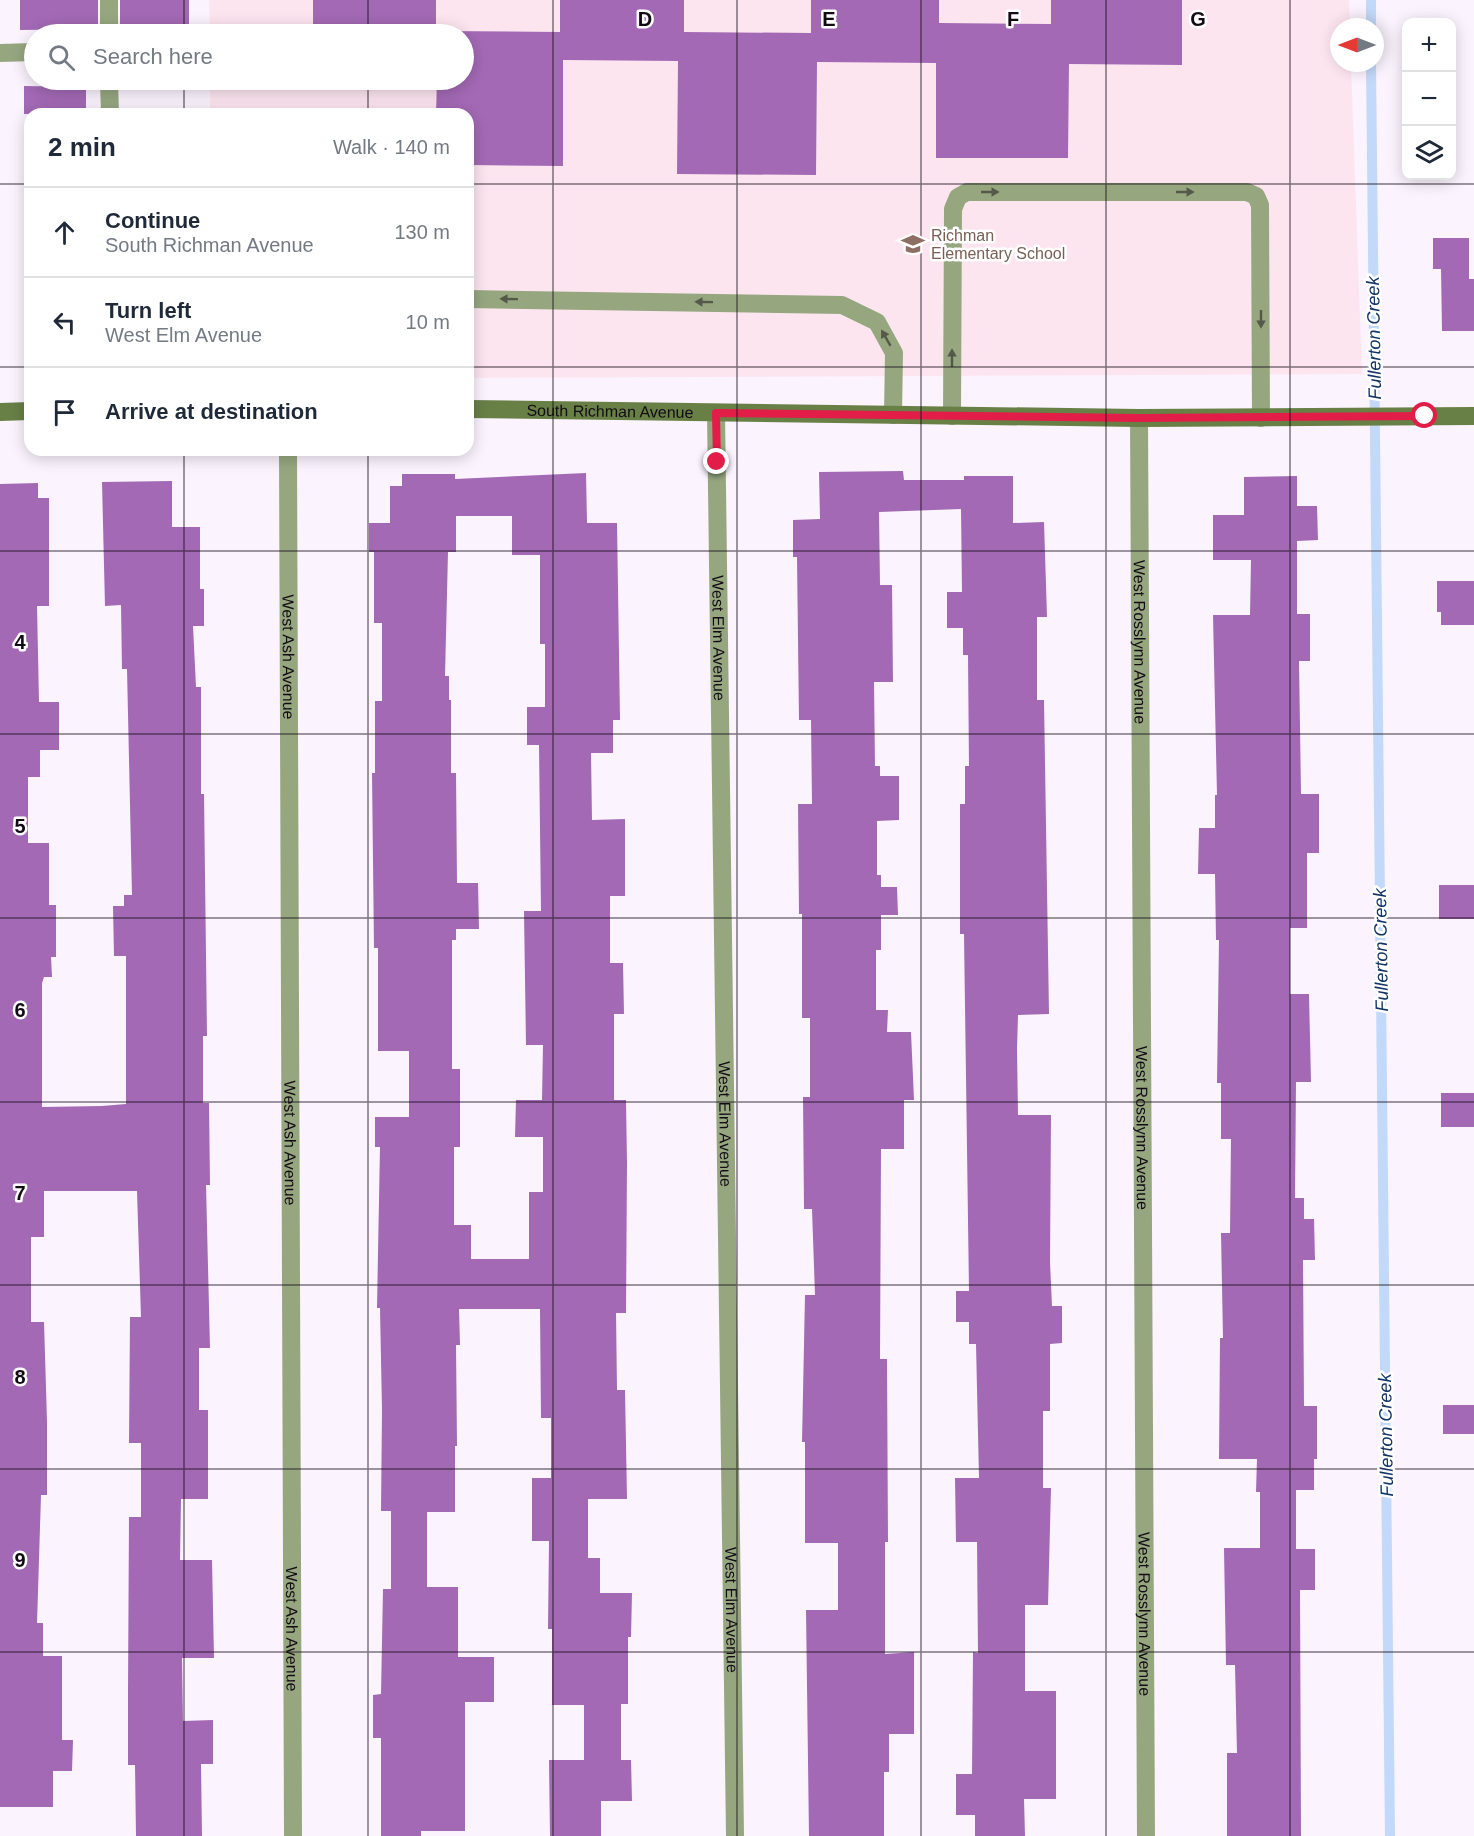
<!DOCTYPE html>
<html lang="en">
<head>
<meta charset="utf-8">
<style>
  :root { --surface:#fff; --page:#f2f2f3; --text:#1f2937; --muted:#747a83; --line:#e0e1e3 }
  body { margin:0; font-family:Helvetica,sans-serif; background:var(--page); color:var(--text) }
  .controls { position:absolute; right:18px; top:18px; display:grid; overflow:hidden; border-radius:12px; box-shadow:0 3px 15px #0003 }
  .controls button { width:54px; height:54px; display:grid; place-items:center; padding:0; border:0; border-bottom:2px solid var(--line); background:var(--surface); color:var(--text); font:30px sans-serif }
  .compass { position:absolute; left:1330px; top:18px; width:54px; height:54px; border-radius:50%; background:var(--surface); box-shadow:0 3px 15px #0003; rotate:270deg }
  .stop { position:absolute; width:18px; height:18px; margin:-14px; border:4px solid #e11d48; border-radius:50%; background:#fff }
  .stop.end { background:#e11d48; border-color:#fff; box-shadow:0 2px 6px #0008 }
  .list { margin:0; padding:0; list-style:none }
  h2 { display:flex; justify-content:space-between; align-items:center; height:78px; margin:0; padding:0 24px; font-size:26px }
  h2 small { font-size:20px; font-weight:400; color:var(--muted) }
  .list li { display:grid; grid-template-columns:39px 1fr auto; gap:18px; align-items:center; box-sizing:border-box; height:90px; padding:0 24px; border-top:2px solid var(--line) }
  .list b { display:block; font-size:22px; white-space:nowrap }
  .list p { margin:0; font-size:20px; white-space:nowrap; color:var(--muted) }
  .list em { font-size:20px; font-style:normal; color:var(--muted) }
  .icon { flex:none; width:33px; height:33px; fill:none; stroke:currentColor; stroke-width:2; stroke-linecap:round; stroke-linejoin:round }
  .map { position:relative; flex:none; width:1474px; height:1836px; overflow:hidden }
  .search { position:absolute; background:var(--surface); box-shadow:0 3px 15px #0003; left:24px; top:24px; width:450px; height:66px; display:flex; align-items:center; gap:15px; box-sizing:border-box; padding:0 21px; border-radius:33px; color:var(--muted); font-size:22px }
  .panel { position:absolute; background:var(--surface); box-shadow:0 3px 15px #0003; left:24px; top:108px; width:450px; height:348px; border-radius:18px }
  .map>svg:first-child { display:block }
  .education { fill:#fde5f0 }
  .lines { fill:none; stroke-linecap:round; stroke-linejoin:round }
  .stream { stroke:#c2d9f9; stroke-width:10 }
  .building { fill:#a369b5; fill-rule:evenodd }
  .lane { stroke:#96a780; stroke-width:18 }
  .street { stroke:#96a780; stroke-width:18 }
  .secondary { stroke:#688046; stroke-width:18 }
  .oneway { fill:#54594a }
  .route { stroke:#e11d48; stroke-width:8 }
  .grid { fill:none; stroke:#120b14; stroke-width:1.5; stroke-opacity:0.55 }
  .labels { text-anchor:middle; stroke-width:5; stroke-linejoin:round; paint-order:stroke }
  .education-label { font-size:16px; fill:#785e54; stroke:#fff; text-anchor:start }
  .street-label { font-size:16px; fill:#120b14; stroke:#fff }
  .water-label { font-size:18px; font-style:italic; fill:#113465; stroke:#fff }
  .grid-label { font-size:20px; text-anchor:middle; font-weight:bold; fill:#120b14; stroke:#fff; stroke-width:5; stroke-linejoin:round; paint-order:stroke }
</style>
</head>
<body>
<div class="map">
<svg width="1474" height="1836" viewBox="0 0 1474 1836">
  <rect width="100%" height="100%" fill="#fbf3fe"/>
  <polygon class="education" points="209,0 1349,0 1350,27 1339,27 1339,63 1351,63 1362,374 468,378 468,114 210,114 210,80 464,80 464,34 210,34"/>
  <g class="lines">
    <g class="stream">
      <polyline points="1371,0 1371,27"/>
      <polyline points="1371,63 1390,1836"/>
    </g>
  </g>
  <g class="building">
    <polygon points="20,0 98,0 98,29 20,30"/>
    <rect x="120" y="0" width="69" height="29"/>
    <rect x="313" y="0" width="123" height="34"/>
    <polygon points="560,0 684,0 684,32 811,33 811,0 939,0 939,23 1051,24 1051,0 1182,0 1182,65 1069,64 1068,158 936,158 936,63 817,62 816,175 677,174 678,61 563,60 563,166 468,165 468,114 436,114 437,80 464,80 464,34 437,34 437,31 560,32"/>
    <polygon points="24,86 86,87 86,114 24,114"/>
    <polygon points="1433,238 1469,238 1469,279 1474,279 1474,331 1442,331 1441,269 1433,269"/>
    <polygon points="903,471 904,480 964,480 964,476 1013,476 1013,523 1044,522 1047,617 1037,617 1037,700 1044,700 1049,1014 1018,1015 1017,1049 1018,1115 1051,1115 1050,1262 1052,1306 1062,1306 1062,1343 1050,1344 1050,1411 1043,1411 1043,1488 1051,1488 1048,1605 1025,1605 1025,1691 1056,1691 1056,1799 1024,1799 1025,1836 975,1836 975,1815 956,1815 956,1774 972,1774 973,1652 978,1653 977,1542 956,1542 955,1478 979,1478 976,1344 969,1344 969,1322 956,1322 956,1291 969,1291 964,934 960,934 960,804 965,804 965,766 969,766 968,655 963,655 963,628 947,628 947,592 962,592 961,509 879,512 880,585 892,585 893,682 874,682 875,766 880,766 880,776 899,776 899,820 877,821 877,875 881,875 881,887 897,887 898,915 881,915 881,950 876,950 876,1010 888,1010 887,1032 911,1032 914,1100 904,1100 904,1149 881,1149 880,1359 887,1359 888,1542 885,1542 885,1654 914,1652 914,1734 889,1734 889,1772 884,1772 884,1836 809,1836 806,1610 838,1610 838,1543 805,1543 805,1442 802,1442 805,1295 815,1295 812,1209 804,1209 803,1097 810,1097 810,1018 802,1018 802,914 799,914 798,804 812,804 811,720 799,720 797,557 793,557 793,520 820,519 819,472"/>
    <path d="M586,473l1,50h30l3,197h-7v33h-22l1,67 33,-1v77h-15v67h13l1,51h-10v86h12l1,63 -1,150h-10l1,77h8l2,109h-39v59h12v35h32l-1,44h-3v67h-7v56h10l1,41h-31v35h-51l-1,-76h35v-55h-32v-76h-4l1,-88h-17v-63h19v-60h-10l-1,-109h-81l1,36h-4l1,101h-2v66h-28v75h31v70h36v45h-29v129h-44v5h-40v-98h-8v-43l8,-1 2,-105h8v-78h-10l1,-101 -2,-102h-3l3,-161h-5v-30h34v-66h-31v-103h-4l-2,-175h3v-72h7v-78h-8v-71h-5v-29h21v-37h12v-12h53v5zM456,516h56v39h28v89h5v63h-18v38h12l2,166h-17l2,134h17l-1,55h-26l-1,37h28v55h-14v67h-58v-34h-17v-78h6v-78h-8v-129h4v-11h23l-1,-46h-21l-1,-110h-5v-73h-2v-24h-4l3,-124h8z"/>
    <polygon points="1297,476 1297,506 1317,506 1318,540 1297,541 1297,614 1310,614 1310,661 1299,661 1301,794 1319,794 1319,853 1307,853 1307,928 1290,928 1290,994 1309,994 1311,1082 1296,1082 1295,1198 1304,1198 1304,1219 1314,1219 1315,1260 1303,1260 1304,1406 1317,1406 1317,1459 1314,1459 1314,1490 1296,1490 1296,1549 1315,1549 1315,1590 1300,1590 1301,1836 1227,1836 1227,1753 1237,1753 1235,1665 1226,1665 1224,1548 1260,1548 1260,1492 1256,1492 1257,1459 1219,1459 1220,1338 1223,1338 1221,1233 1230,1233 1231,1139 1221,1139 1221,1083 1217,1083 1219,940 1216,940 1215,874 1198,874 1199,828 1215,828 1215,795 1217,795 1213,615 1250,615 1251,560 1213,560 1213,515 1244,515 1244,477"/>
    <polygon points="172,481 172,527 200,527 200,589 204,589 204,626 193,626 196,687 201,687 201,794 204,794 207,1036 203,1036 203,1103 209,1103 210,1185 206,1185 210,1348 199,1348 199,1410 208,1410 208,1499 181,1499 180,1560 212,1560 214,1658 182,1658 183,1721 213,1720 213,1764 201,1764 202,1836 136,1836 135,1765 128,1765 128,1693 129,1517 141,1517 141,1443 129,1443 130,1317 141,1317 137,1191 44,1191 44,1237 31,1237 31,1322 44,1322 47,1421 47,1495 41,1495 37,1623 43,1623 43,1656 62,1656 62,1740 73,1740 72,1771 53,1771 53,1807 0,1807 0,484 38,483 38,498 49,498 49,606 37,606 39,702 59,702 59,750 40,750 40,777 28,777 28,843 49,843 49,905 56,905 56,957 51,957 52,977 44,977 42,983 42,1107 102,1106 126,1104 126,956 114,956 113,906 124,906 124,895 132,895 127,669 122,669 121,605 105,606 102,482"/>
    <polygon points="1437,581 1474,581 1474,625 1441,625 1441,612 1437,612"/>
    <rect x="1439" y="885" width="35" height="34"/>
    <rect x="1441" y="1093" width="33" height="34"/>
    <rect x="1443" y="1405" width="31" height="29"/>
  </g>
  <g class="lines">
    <g class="lane">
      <polyline points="109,0 109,34"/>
      <polyline points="0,53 34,52"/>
      <polyline points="109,80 110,114"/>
      <polyline points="468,299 842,305 877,322 894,353 893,415"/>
      <polyline points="952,416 953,209 958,197 967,192 1247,192 1256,196 1260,205 1261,418"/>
    </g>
    <g class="street">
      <path id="s1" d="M716,413l19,1423"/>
      <path id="s2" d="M1139,418l7,1418"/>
      <path id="s3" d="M288,450l5,1386"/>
    </g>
    <g class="secondary">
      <path id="s4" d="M468,409l671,9 335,-2"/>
      <polyline points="0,412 30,411"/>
    </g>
  </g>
  <defs><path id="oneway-solid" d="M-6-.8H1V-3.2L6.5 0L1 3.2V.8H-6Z" transform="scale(1.5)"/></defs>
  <g class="oneway">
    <use href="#oneway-solid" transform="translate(990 192)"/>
    <use href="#oneway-solid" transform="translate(1185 192)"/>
    <use href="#oneway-solid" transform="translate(509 299) rotate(-179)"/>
    <use href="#oneway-solid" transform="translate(704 302) rotate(-179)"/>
    <use href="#oneway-solid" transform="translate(1261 319) rotate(90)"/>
    <use href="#oneway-solid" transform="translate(886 338) rotate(-120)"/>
    <use href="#oneway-solid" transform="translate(952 358) rotate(-90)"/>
  </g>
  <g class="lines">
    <polyline class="route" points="717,462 716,413 1139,418 1425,416"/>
  </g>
  <path class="grid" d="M184,0v34M368,0v34M553,0v1836M737,0v1836M921,0v1836M1106,0v1836M1290,0v1836M184,80v34M368,80v34M0,184h30M468,184h1006M0,367h30M468,367h1006M184,450v1386M368,450v1386M0,551h1474M0,734h1474M0,918h1474M0,1102h1474M0,1285h1474M0,1469h1474M0,1652h1474"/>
  <defs>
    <g id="school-bare" transform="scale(1.8)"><path d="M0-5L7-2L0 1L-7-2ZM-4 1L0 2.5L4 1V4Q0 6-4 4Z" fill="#8d6e63" stroke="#fff" stroke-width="2.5" paint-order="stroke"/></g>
  </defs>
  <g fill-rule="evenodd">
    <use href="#school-bare" x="913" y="244"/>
  </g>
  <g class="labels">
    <g class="education-label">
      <text x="931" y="241">Richman<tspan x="931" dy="18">Elementary School</tspan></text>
    </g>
    <g class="street-label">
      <text dy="6" stroke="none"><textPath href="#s4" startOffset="142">South Richman Avenue</textPath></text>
      <text dy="6" stroke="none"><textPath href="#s1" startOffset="225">West Elm Avenue</textPath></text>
      <text dy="6" stroke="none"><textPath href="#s2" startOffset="224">West Rosslynn Avenue</textPath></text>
      <text dy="6" stroke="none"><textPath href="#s3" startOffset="207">West Ash Avenue</textPath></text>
      <text dy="6" stroke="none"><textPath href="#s1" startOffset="711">West Elm Avenue</textPath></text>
      <text dy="6" stroke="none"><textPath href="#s2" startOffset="710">West Rosslynn Avenue</textPath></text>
      <text dy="6" stroke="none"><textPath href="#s3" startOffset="693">West Ash Avenue</textPath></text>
      <text dy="6" stroke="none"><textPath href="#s1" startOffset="1197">West Elm Avenue</textPath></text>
      <text dy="6" stroke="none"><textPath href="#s2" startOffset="1196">West Rosslynn Avenue</textPath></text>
      <text dy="6" stroke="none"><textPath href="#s3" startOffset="1179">West Ash Avenue</textPath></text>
    </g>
    <g class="water-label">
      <text transform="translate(1374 338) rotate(-91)" y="6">Fullerton Creek</text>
      <text transform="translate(1381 950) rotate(-91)" y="6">Fullerton Creek</text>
      <text transform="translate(1386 1435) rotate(-91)" y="6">Fullerton Creek</text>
    </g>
  </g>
  <g class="grid-label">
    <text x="645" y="26">D</text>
    <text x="829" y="26">E</text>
    <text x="1013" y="26">F</text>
    <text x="1198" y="26">G</text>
    <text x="20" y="649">4</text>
    <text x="20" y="833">5</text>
    <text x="20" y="1017">6</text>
    <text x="20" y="1200">7</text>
    <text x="20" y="1384">8</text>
    <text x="20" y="1567">9</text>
  </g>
</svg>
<div class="controls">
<button>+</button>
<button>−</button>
<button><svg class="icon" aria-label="layers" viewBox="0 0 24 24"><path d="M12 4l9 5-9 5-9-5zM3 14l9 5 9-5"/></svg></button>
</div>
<svg class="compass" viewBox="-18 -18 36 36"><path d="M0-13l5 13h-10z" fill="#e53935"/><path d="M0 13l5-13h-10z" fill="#747a83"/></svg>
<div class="stop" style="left:1425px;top:416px"></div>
<div class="stop end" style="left:717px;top:462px"></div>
<div class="search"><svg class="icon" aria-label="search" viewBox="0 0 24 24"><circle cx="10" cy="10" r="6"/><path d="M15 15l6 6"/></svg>Search here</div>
<section class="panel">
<h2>2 min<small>Walk · 140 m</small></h2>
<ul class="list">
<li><svg class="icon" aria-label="ahead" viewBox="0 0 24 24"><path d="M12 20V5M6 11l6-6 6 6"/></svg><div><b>Continue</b><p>South Richman Avenue</p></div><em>130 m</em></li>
<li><svg class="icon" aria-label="left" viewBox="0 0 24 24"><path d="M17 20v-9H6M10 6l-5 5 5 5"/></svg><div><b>Turn left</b><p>West Elm Avenue</p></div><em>10 m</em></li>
<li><svg class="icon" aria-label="arrive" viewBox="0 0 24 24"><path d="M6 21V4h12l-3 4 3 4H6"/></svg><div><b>Arrive at destination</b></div></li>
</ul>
</section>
</div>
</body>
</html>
